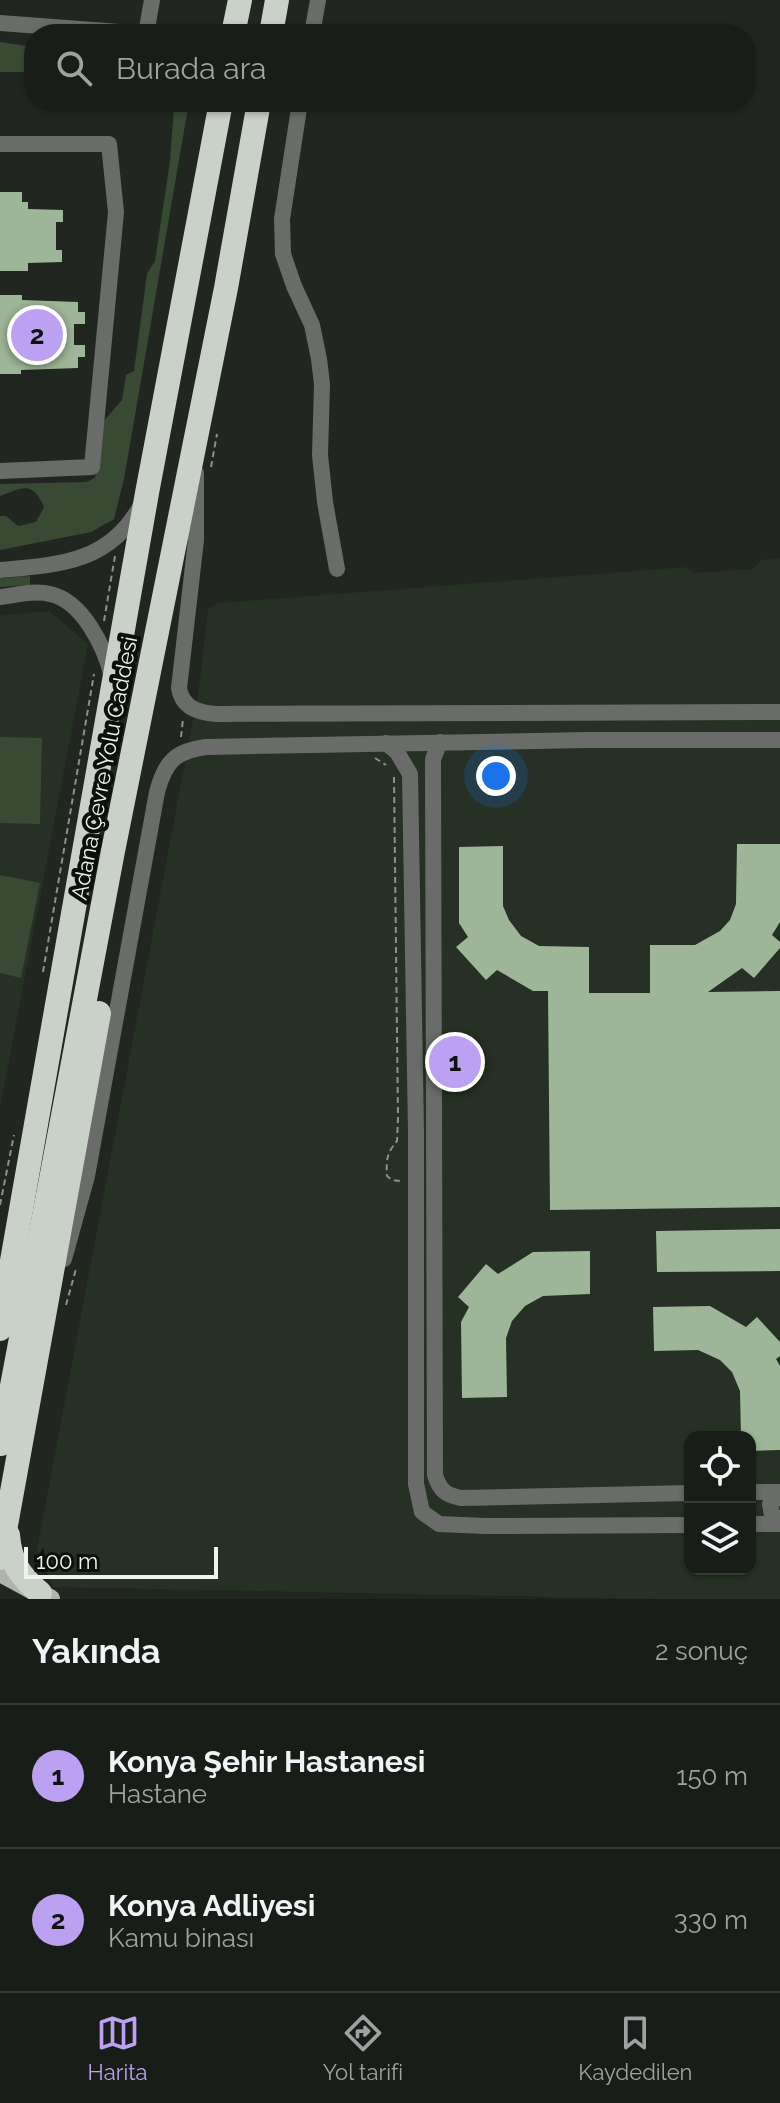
<!DOCTYPE html>
<html lang="tr">
<head>
<meta charset="utf-8">
<style>
  :root { --surface:#191d18; --page:#222621; --text:#f1f3f6; --muted:#9fa2a2; --line:#373b37; --accent:#bca0f2 }
  body { margin:0; font-family:Raleway,sans-serif; background:var(--page); color:var(--text) }
  .controls { position:absolute; right:24px; bottom:24px; display:grid; overflow:hidden; border-radius:16px; box-shadow:0 2px 6px #0004 }
  .controls button { width:72px; height:72px; display:grid; place-items:center; padding:0; border:0; border-bottom:2px solid var(--line); background:var(--surface); color:var(--text); font:40px sans-serif }
  .scale { position:absolute; left:24px; bottom:20px; width:194px; box-sizing:border-box; padding-left:8px; border:4px solid #eff3ee; border-top:0; font-size:22px; line-height:28px; white-space:nowrap; color:#eff3ee; -webkit-text-stroke:6px #0d0f0c; paint-order:stroke }
  .you { position:absolute; left:496px; top:776px; width:28px; height:28px; margin:-20px; border:6px solid #fff; border-radius:50%; background:#1a73e8; box-shadow:0 0 0 12px #1a73e833 }
  .badge { display:grid; place-items:center; width:52px; height:52px; border-radius:50%; background:var(--accent); color:#111; font-size:26px; font-weight:700 }
  .pin { position:absolute; translate:-50% -50%; border:4px solid #fff; box-shadow:0 2px 8px #0006 }
  .list { margin:0; padding:0; list-style:none }
  h2 { display:flex; justify-content:space-between; align-items:center; height:104px; margin:0; padding:0 32px; font-size:34px }
  h2 small { font-size:26px; font-weight:400; color:var(--muted) }
  .list li { display:grid; grid-template-columns:52px 1fr auto; gap:24px; align-items:center; box-sizing:border-box; height:144px; padding:0 32px; border-top:2px solid var(--line) }
  .list b { display:block; font-size:30px; white-space:nowrap }
  .list p { margin:0; font-size:26px; white-space:nowrap; color:var(--muted) }
  .list em { font-size:26px; font-style:normal; color:var(--muted) }
  .icon { flex:none; width:44px; height:44px; fill:none; stroke:currentColor; stroke-width:2; stroke-linecap:round; stroke-linejoin:round }
  .map { position:relative; flex:none; width:780px; height:1599px; overflow:hidden }
  .search { position:absolute; background:var(--surface); box-shadow:0 2px 6px #0004; left:24px; right:24px; top:24px; height:88px; display:flex; align-items:center; gap:20px; box-sizing:border-box; padding:0 28px; border-radius:32px; color:var(--muted); font-size:30px }
  .sheet { height:392px; background:var(--surface) }
  nav { display:flex; justify-content:space-around; align-items:center; box-sizing:border-box; height:112px; border-top:2px solid var(--line); background:var(--surface); font-size:22px; color:var(--muted) }
  nav a { display:grid; justify-items:center; gap:4px }
  nav .on { color:var(--accent) }
  .map>svg:first-child { display:block }
  .built { fill:#263024; fill-rule:evenodd }
  .grass { fill:#384a34 }
  .building { fill:#9db697 }
  .lines { fill:none; stroke-linecap:round; stroke-linejoin:round }
  .path { stroke:#8b908a; stroke-width:2; stroke-dasharray:6 4; stroke-linecap:butt }
  .minor { stroke:#6a6c69; stroke-width:16 }
  .major { stroke:#afb5ad; stroke-width:20 }
  .highway { stroke:#cad1c8; stroke-width:24 }
  .labels { text-anchor:middle; stroke-width:8; stroke-linejoin:round; paint-order:stroke }
  .street-label { font-size:22px; fill:#eff3ee; stroke:#0d0f0c }
</style>
</head>
<body>
<div class="map">
<svg width="780" height="1599" viewBox="0 0 780 1599">
  <rect width="100%" height="100%" fill="#212720"/>
  <g class="built">
    <path d="M780,558v1041h-122l-605,-12 -16,-37 162,-862 9,-79 10,-6 468,-36 7,6 60,-4 9,-9zM690,1437h60v132h-60z"/>
    <polygon points="49,611 88,644 0,1108 0,615"/>
  </g>
  <g class="grass">
    <polygon points="0,42 34,47 34,72 0,72"/>
    <path d="M164,102h25l-65,377 -10,40 -23,13 -91,18v-34h6l12,10 18,-4 8,-15c-12,-28 -23,-18 -44,-11v-12l86,-2 9,-4 8,-56 19,-22 4,-25 8,-4 13,-97 8,-13 15,-100 4,-53z"/>
    <polygon points="30,576 30,585 0,587 0,578"/>
    <polygon points="0,737 42,738 40,824 0,823"/>
    <polygon points="0,875 40,883 21,978 0,973"/>
  </g>
  <g class="building">
    <polygon points="0,192 22,192 22,202 28,202 28,209 63,210 63,222 56,222 56,250 62,250 62,262 28,263 28,271 0,271"/>
    <polygon points="0,295 22,295 22,300 78,302 78,312 85,312 85,324 74,324 74,345 85,345 85,357 78,357 78,368 21,370 21,374 0,374"/>
    <polygon points="737,844 780,844 780,922 772,935 780,942 780,948 754,978 742,968 708,992 780,991 780,1207 550,1210 548,991 533,991 497,970 486,980 456,947 468,937 459,923 459,847 503,846 503,906 509,920 521,936 539,946 589,947 589,993 650,993 650,945 695,945 720,931 730,920 736,904"/>
    <polygon points="780,1229 780,1271 657,1272 656,1231"/>
    <polygon points="590,1251 590,1294 543,1296 525,1306 512,1321 506,1338 507,1397 462,1398 461,1322 469,1307 458,1297 486,1264 498,1274 533,1252"/>
    <polygon points="710,1306 746,1327 757,1317 780,1342 780,1356 776,1359 780,1366 780,1450 750,1451 750,1437 741,1437 740,1391 732,1372 720,1360 698,1350 654,1351 653,1307"/>
  </g>
  <g class="lines">
    <g class="path">
      <polyline points="211,467 217,434"/>
      <polyline points="104,621 115,556"/>
      <polyline points="181,737 183,719"/>
      <polyline points="375,758 386,765"/>
      <path d="M394,777l4,341 -1,23c-10,12 -11,18 -10,35l5,4 8,1"/>
      <polyline points="43,972 94,674"/>
      <polyline points="0,1205 14,1135"/>
      <polyline points="66,1305 76,1269"/>
    </g>
    <g class="minor">
      <polyline points="0,23 146,34 152,0"/>
      <polyline points="312,34 318,0"/>
      <polyline points="300,102 282,219 283,254 294,286 312,325 319,359 322,384 320,455 325,502 337,569"/>
      <polyline points="0,144 109,144 116,212 92,467 0,471"/>
      <path d="M196,473v67l-17,148c3,20 20,25 38,26l563,-2"/>
      <path d="M0,570c58,-5 110,-7 141,-65"/>
      <path d="M0,597c16,-2 35,-7 50,-3 33,7 55,54 62,83"/>
      <path d="M440,742l-7,17 2,716c5,16 11,20 26,23l229,-5"/>
      <polyline points="386,743 397,752 410,774 416,1133 416,1484 422,1512 439,1524 485,1526 690,1525"/>
      <path d="M64,1259l23,-83 70,-384c8,-30 18,-41 49,-45l382,-7h192"/>
      <polyline points="750,1492 780,1492"/>
      <polyline points="780,1495 770,1504 772,1515 780,1519"/>
      <polyline points="750,1524 780,1524"/>
    </g>
    <polyline class="major" points="0,1572 50,1599"/>
    <g class="highway">
      <polyline points="233,34 240,0"/>
      <polyline points="271,34 277,0"/>
      <polyline points="0,1329 147,493 221,102"/>
      <polyline points="1,1444 113,851 226,288 259,102"/>
      <path d="M8,1535c2,27 12,41 32,58"/>
      <polyline points="0,1558 99,1013"/>
    </g>
  </g>
  <g class="labels">
    <g class="street-label">
      <text transform="translate(104 768) rotate(-79)" y="8">Adana Çevre Yolu Caddesi</text>
    </g>
  </g>
</svg>
<div class="controls">
<button><svg class="icon" aria-label="locate" viewBox="0 0 24 24"><circle cx="12" cy="12" r="6"/><path d="M12 2v4M12 18v4M2 12h4M18 12h4"/></svg></button>
<button><svg class="icon" aria-label="layers" viewBox="0 0 24 24"><path d="M12 4l9 5-9 5-9-5zM3 14l9 5 9-5"/></svg></button>
</div>
<div class="scale">100 m</div>
<div class="you"></div>
<div class="pin badge" style="left:455px;top:1062px">1</div>
<div class="pin badge" style="left:37px;top:335px">2</div>
<div class="search"><svg class="icon" aria-label="search" viewBox="0 0 24 24"><circle cx="10" cy="10" r="6"/><path d="M15 15l6 6"/></svg>Burada ara</div>
</div>
<section class="sheet">
<h2>Yakında<small>2 sonuç</small></h2>
<ul class="list">
<li><span class="badge">1</span><div><b>Konya Şehir Hastanesi</b><p>Hastane</p></div><em>150 m</em></li>
<li><span class="badge">2</span><div><b>Konya Adliyesi</b><p>Kamu binası</p></div><em>330 m</em></li>
</ul>
</section>
<nav>
<a class="on"><svg class="icon" aria-label="map" viewBox="0 0 24 24"><path d="M3 6l6-2 6 2 6-2v14l-6 2-6-2-6 2zM9 4v14M15 6v14"/></svg>Harita</a>
<a><svg class="icon" aria-label="directions" viewBox="0 0 24 24"><path d="M12 3l9 9-9 9-9-9zM9 14v-3h6M13 9l2 2-2 2"/></svg>Yol tarifi</a>
<a><svg class="icon" aria-label="saved" viewBox="0 0 24 24"><path d="M7 4h10v16l-5-4-5 4z"/></svg>Kaydedilen</a>
</nav>
</body>
</html>
